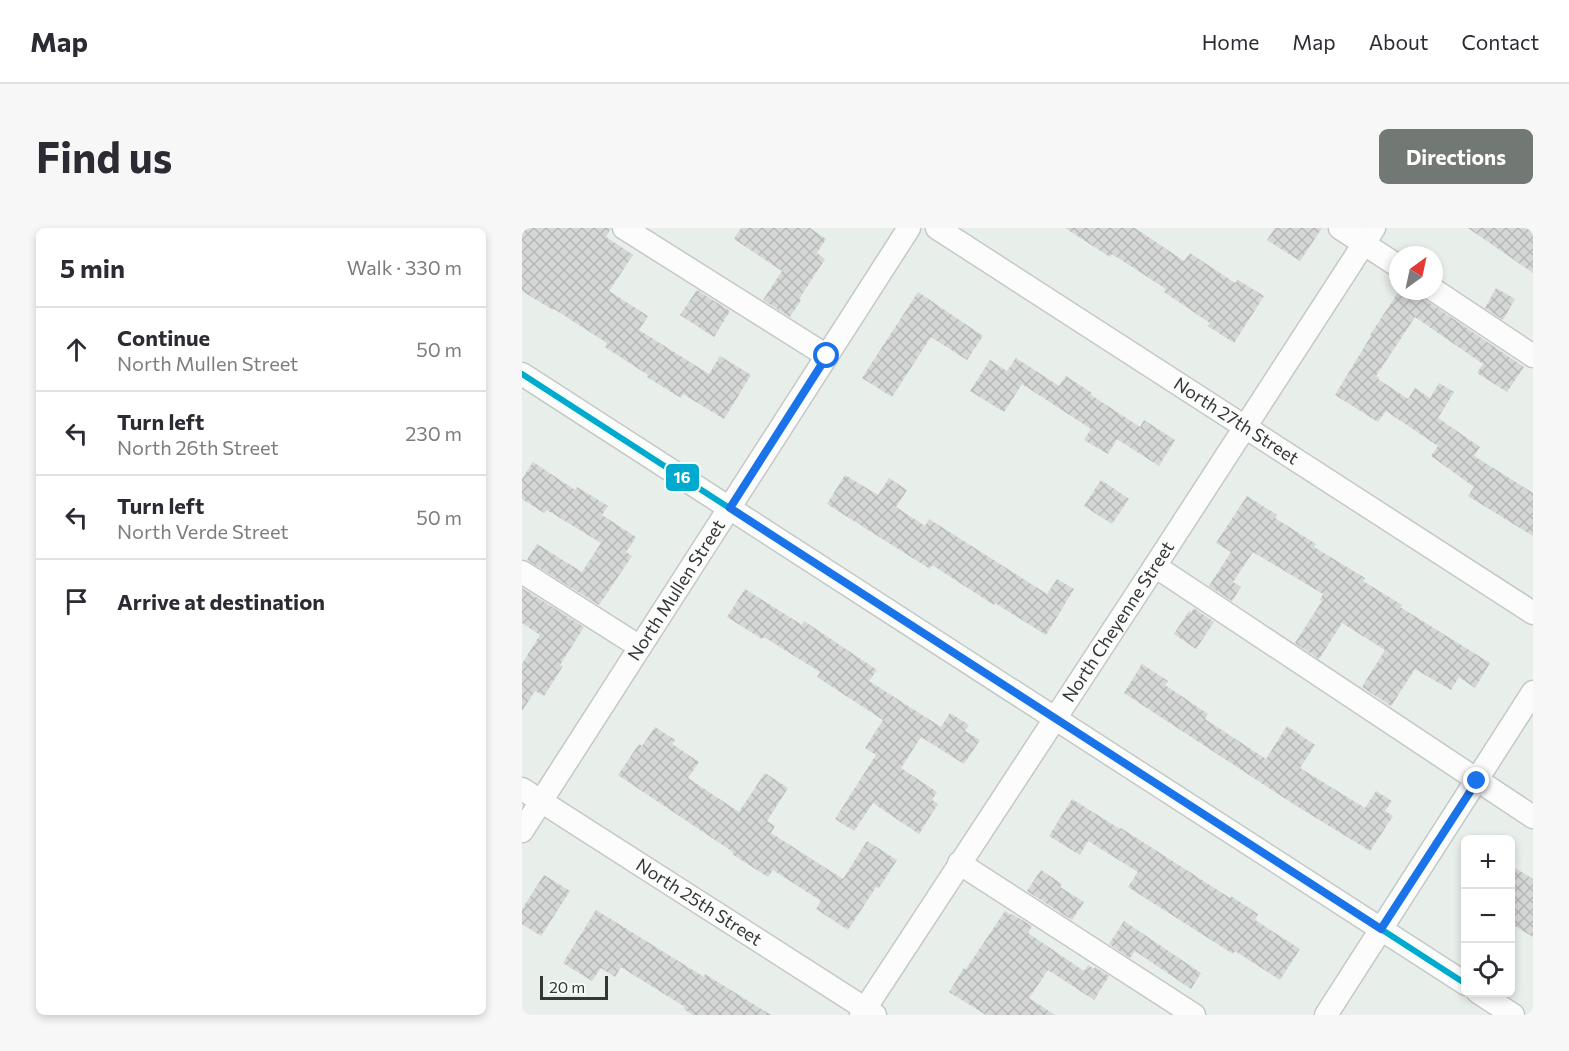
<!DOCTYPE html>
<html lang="en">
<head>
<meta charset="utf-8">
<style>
  :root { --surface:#fff; --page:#f7f7f7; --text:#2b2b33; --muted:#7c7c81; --line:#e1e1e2; --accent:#727873 }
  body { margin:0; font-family:Commissioner,sans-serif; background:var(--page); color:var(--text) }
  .controls { position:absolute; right:18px; bottom:18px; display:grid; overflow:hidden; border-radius:9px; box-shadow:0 3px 9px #0003 }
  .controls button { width:54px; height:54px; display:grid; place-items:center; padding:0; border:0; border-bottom:2px solid var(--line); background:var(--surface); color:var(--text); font:30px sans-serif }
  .compass { position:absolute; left:867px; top:18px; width:54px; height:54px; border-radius:50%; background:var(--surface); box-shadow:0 3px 9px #0003; rotate:33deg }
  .scale { position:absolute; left:18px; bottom:15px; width:68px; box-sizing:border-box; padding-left:6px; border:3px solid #333834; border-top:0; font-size:16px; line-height:21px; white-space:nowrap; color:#333834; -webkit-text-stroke:4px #f2fef5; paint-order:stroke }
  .stop { position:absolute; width:18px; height:18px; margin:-14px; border:4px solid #1a73e8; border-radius:50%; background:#fff }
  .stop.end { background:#1a73e8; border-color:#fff; box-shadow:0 2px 6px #0008 }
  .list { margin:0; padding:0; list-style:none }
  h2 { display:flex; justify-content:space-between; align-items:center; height:78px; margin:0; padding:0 24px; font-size:26px }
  h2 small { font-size:20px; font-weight:400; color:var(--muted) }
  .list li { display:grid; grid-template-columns:39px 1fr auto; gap:18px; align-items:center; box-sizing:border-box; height:84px; padding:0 24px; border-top:2px solid var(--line) }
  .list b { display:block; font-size:22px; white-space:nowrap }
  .list p { margin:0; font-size:20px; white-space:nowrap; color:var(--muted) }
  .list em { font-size:20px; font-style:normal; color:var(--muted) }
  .icon { flex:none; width:33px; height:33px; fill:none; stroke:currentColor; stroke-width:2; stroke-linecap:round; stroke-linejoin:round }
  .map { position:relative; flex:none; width:1011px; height:787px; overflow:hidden; border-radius:9px }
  header { display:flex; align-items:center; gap:36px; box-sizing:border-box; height:84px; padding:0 30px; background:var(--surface); border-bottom:2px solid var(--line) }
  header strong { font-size:28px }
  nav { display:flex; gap:33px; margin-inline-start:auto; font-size:21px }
  .intro { display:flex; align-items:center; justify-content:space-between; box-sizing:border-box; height:144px; padding:0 36px }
  h1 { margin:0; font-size:42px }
  .button { padding:15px 27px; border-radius:9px; background:var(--accent); color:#fff; font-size:21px; font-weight:700 }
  main { display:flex; gap:36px; padding:0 36px }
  aside { flex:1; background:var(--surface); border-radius:9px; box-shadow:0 3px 9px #0003 }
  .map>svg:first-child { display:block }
  .building { fill:url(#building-cross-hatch) }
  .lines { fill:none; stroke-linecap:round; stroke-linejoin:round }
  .minor-casing { stroke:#c5c9c5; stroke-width:25 }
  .minor { stroke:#fcfcfc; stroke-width:22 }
  .bus-1-casing { stroke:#f2fef5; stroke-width:10 }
  .bus-1 { stroke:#00a9ce; stroke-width:6 }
  .route { stroke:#1a73e8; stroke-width:8 }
  .labels { text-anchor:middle; stroke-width:4.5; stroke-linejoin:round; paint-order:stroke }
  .street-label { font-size:18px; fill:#333834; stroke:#f2fef5 }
  .line-badge { stroke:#f2fef5; stroke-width:2 }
  .badge-label { font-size:16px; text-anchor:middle; font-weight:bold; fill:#fff }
</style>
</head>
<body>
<header>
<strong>Map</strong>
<nav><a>Home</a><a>Map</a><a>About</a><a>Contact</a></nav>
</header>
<div class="intro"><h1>Find us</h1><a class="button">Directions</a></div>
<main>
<aside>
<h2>5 min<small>Walk · 330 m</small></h2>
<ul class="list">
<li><svg class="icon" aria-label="ahead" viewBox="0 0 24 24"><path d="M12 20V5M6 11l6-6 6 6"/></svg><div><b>Continue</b><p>North Mullen Street</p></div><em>50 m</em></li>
<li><svg class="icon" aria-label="left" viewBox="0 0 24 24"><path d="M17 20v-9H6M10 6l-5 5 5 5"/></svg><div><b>Turn left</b><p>North 26th Street</p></div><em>230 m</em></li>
<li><svg class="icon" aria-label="left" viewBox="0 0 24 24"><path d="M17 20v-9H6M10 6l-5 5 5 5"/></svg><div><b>Turn left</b><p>North Verde Street</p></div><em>50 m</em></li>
<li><svg class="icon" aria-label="arrive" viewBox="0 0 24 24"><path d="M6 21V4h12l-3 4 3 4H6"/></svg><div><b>Arrive at destination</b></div></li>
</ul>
</aside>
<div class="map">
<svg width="1011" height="787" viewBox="0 0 1011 787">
  <defs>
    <pattern id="building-cross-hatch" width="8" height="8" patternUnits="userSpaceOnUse" patternTransform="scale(1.5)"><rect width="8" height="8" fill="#d5d7d6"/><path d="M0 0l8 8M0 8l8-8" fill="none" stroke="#b7b9b8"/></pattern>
  </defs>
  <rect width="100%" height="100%" fill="#e8eee9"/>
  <g class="building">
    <polygon points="0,0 89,0 84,9 111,27 87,63 126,88 117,102 187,146 198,128 229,147 202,191 161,166 159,170 125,149 126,147 83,119 85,115 32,81 31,82 0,63"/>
    <polygon points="219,0 288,0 304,11 295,25 303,31 277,71 279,72 268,89 241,72 260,43 212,11"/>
    <polygon points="543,0 613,0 662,33 668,25 713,55 716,52 742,68 712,115 686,98 688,95 642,64 644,61 590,26 588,29"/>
    <polygon points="753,0 800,0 778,33 745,12"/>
    <polygon points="946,0 1011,0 1011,45"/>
    <polygon points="974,60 993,71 981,92 963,80"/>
    <polygon points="175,62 208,83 192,109 158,87"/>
    <polygon points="877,63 899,63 900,68 905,73 1002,139 985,164 955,145 961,136 893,89 854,148 857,150 856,151 886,171 893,160 908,170 917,155 932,164 916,190 958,219 952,228 1011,265 1011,308 946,268 952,259 909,228 916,218 864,183 856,194 813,167 849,108 848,107"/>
    <polygon points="396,64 461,108 445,132 409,109 370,169 340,150"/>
    <polygon points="494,130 537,158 544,148 570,165 569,167 618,199 622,192 653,212 637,238 595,211 586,226 562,212 569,201 500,156 482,184 448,163 468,132 485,143"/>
    <polygon points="11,234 53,262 55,259 86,278 80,287 114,309 104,324 110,328 77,377 5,332 15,316 60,344 79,315 25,282 22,285 0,271 0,251"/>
    <polygon points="323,247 356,267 367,250 385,262 374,279 403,298 407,291 525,366 535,351 552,361 524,407 473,375 472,377 410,337 408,341 305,276"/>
    <polygon points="579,252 607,271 590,296 562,278"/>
    <polygon points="725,268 755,287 753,290 794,316 792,319 843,350 841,353 880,377 878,379 968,435 953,460 937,449 929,462 893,441 869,478 840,459 863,422 820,395 797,431 773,415 800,373 798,372 801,366 731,324 711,354 719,359 710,373 687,358 709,324 694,315"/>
    <polygon points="0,360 62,399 38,437 41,438 22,468 13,463 0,483 0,436 18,407 0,395"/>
    <polygon points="223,361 280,397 282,393 355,442 347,453 419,499 428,485 447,497 443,503 458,512 442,536 399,509 379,540 415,564 410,572 416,576 397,606 351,575 332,603 313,591 354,527 343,520 361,492 295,449 298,444 242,409 240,411 205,389"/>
    <polygon points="672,380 692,394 674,421 652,406 667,383 669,385"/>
    <polygon points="620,436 646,453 643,457 686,486 683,491 744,531 765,498 793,517 778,540 843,580 854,563 870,573 863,583 871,588 848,623 773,577 602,465"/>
    <polygon points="133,499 153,512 150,516 177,534 166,550 217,584 243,545 266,560 245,593 253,598 249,605 321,651 345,613 375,632 357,660 354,659 326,702 294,681 299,673 251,642 246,649 210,626 211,624 96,547 117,516 120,518"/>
    <polygon points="550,571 598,601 599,600 708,670 709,668 736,686 733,692 778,721 758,752 713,723 711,726 606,659 616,644 566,613 558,627 527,608"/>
    <polygon points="988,637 1011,651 1011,709 988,695"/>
    <polygon points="519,642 540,656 538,659 562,674 550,692 505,663"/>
    <polygon points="22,647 48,663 19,708 0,696 0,681"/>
    <polygon points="74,682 182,749 183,746 249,787 171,787 162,781 163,779 99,739 93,749 79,740 70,753 41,735"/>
    <polygon points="483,683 489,687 490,686 510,698 506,705 562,743 566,737 572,741 573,739 587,748 572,772 526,742 507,770 533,787 464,787 427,764 442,740 444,741"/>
    <polygon points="602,693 679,745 669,761 613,723 608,730 587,716"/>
  </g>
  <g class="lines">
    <g class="minor-casing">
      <g id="minor">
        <polyline points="102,0 305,128"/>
        <path id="s1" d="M415,0l596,385"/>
        <polyline points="818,0 876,38"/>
        <polyline points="912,62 1011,128"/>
        <polyline points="0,146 944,756"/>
        <polyline points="633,338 1011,589"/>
        <polyline points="0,344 118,419"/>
        <path id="s2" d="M0,561l353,226"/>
        <path id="s3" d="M0,603l387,-603"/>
        <polyline points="437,635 672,787"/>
        <polyline points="956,764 991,787"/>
        <path id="s4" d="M339,787l294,-449 219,-338"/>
        <polyline points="804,787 1011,464"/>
      </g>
    </g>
    <use href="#minor" class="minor"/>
    <g class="bus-1-casing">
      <polyline id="bus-1" points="0,146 944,756"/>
    </g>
    <use href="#bus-1" class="bus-1"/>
  </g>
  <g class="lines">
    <polyline class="route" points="305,128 208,280 859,701 955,553"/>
  </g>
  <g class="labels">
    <g class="street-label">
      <text dy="6" stroke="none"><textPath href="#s1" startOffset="356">North 27th Street</textPath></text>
      <text dy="6" stroke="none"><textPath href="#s3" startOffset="286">North Mullen Street</textPath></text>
      <text dy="6" stroke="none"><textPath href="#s4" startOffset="470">North Cheyenne Street</textPath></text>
      <text dy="6" stroke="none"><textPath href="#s2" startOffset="210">North 25th Street</textPath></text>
    </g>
  </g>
  <rect class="line-badge" x="143" y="235" width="35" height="29" rx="6" fill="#00a9ce"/>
  <g class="badge-label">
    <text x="160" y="255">16</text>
  </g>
</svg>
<div class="controls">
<button>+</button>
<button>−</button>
<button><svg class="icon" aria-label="locate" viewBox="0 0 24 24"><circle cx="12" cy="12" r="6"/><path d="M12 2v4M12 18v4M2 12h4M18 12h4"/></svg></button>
</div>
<svg class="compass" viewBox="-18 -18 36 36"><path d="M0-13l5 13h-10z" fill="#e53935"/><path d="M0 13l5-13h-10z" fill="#7c7c81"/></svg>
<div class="scale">20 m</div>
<div class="stop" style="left:305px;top:128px"></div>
<div class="stop end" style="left:955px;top:553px"></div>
</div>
</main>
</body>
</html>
